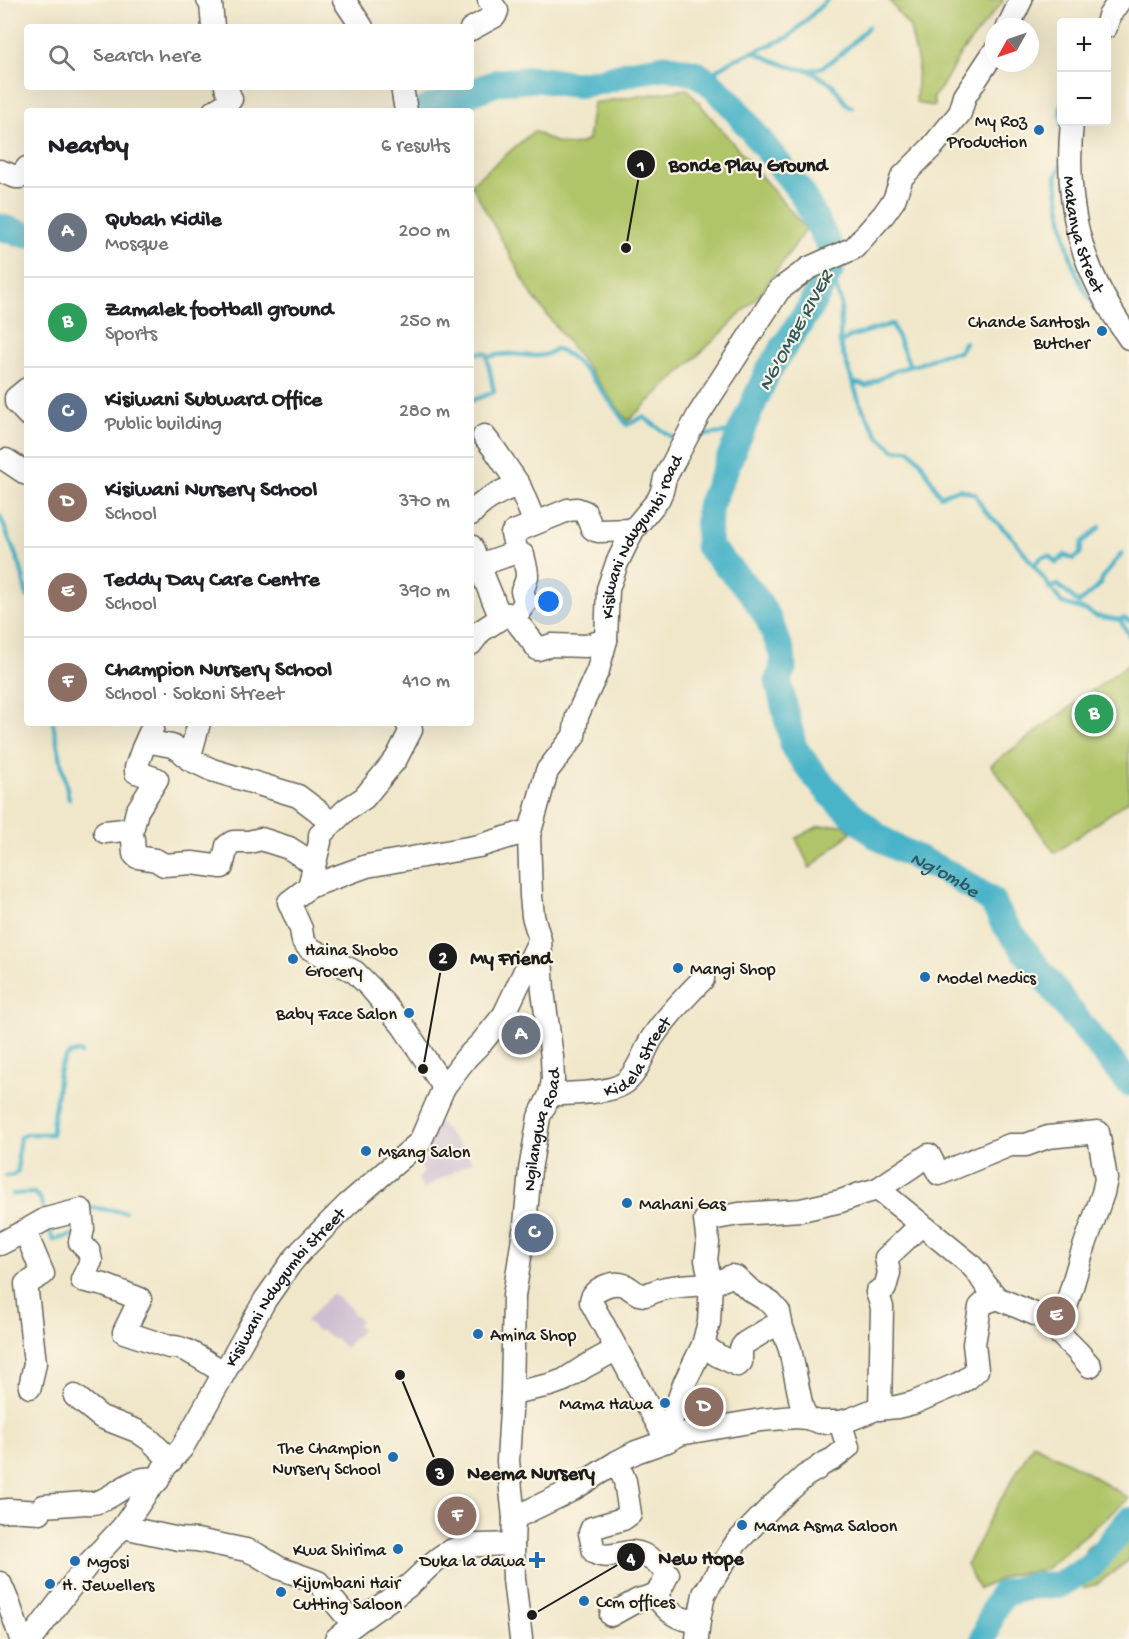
<!DOCTYPE html>
<html lang="en">
<head>
<meta charset="utf-8">
<style>
  :root { --surface:#fff; --page:#f6f6f6; --text:#202124; --muted:#757577; --line:#e0e0e0; --accent:#7c3aed }
  body { margin:0; font-family:"Gochi Hand",sans-serif; background:var(--page); color:var(--text) }
  .controls { position:absolute; right:18px; top:18px; display:grid; overflow:hidden; border-radius:6px; box-shadow:0 6px 24px #0002 }
  .controls button { width:54px; height:54px; display:grid; place-items:center; padding:0; border:0; border-bottom:2px solid var(--line); background:var(--surface); color:var(--text); font:30px sans-serif }
  .compass { position:absolute; left:985px; top:18px; width:54px; height:54px; border-radius:50%; background:var(--surface); box-shadow:0 6px 24px #0002; rotate:230deg }
  .you { position:absolute; left:549px; top:602px; width:21px; height:21px; margin:-15px; border:4px solid #fff; border-radius:50%; background:#1a73e8; box-shadow:0 0 0 9px #1a73e833 }
  .badge { display:grid; place-items:center; width:39px; height:39px; border-radius:50%; background:var(--accent); color:#fff; font-size:20px; font-weight:700 }
  .pin { position:absolute; translate:-50% -50%; border:3px solid #fff; box-shadow:0 2px 6px #0006 }
  .list { margin:0; padding:0; list-style:none }
  h2 { display:flex; justify-content:space-between; align-items:center; height:78px; margin:0; padding:0 24px; font-size:26px }
  h2 small { font-size:20px; font-weight:400; color:var(--muted) }
  .list li { display:grid; grid-template-columns:39px 1fr auto; gap:18px; align-items:center; box-sizing:border-box; height:90px; padding:0 24px; border-top:2px solid var(--line) }
  .list b { display:block; font-size:22px; white-space:nowrap }
  .list p { margin:0; font-size:20px; white-space:nowrap; color:var(--muted) }
  .list em { font-size:20px; font-style:normal; color:var(--muted) }
  .icon { flex:none; width:33px; height:33px; fill:none; stroke:currentColor; stroke-width:2; stroke-linecap:round; stroke-linejoin:round }
  .map { position:relative; flex:none; width:1129px; height:1639px; overflow:hidden }
  .search { position:absolute; background:var(--surface); box-shadow:0 6px 24px #0002; left:24px; top:24px; width:450px; height:66px; display:flex; align-items:center; gap:15px; box-sizing:border-box; padding:0 21px; border-radius:6px; color:var(--muted); font-size:22px }
  .panel { position:absolute; background:var(--surface); box-shadow:0 6px 24px #0002; left:24px; top:108px; width:450px; height:618px; border-radius:6px }
  .map>svg:first-child { display:block }
  .industrial { fill:#cebed2 }
  .green { fill:#b0c569; stroke:#667042; stroke-width:1.5 }
  .lines { fill:none; stroke-linecap:round; stroke-linejoin:round }
  .stream { stroke:#4ab3c8; stroke-width:4.5 }
  .river { stroke:#4ab3c8; stroke-width:27 }
  .minor-casing { stroke:#666359; stroke-width:25 }
  .minor { stroke:#fff; stroke-width:22 }
  .poi-dot { fill:#1f6fb2; stroke:#fcf5e5; stroke-width:2 }
  .labels { text-anchor:middle; stroke-width:4.5; stroke-linejoin:round; paint-order:stroke }
  .poi-label { font-size:18px; fill:#1c1c1c; stroke:#fcf5e5; text-anchor:start }
  .street-label { font-size:18px; fill:#1c1c1c; stroke:#fcf5e5 }
  .water-label { font-size:20px; font-style:italic; fill:#2e5861; stroke:#fcf5e5 }
  .leader { fill:none; stroke:#1c1c1c; stroke-width:2 }
  .callout-dot { fill:#1c1c1c; stroke:#fcf5e5; stroke-width:2 }
  .mark-label { font-size:18px; text-anchor:middle; font-weight:bold; fill:#fff }
  .callout-label { font-size:20px; text-anchor:middle; font-weight:bold; fill:#1c1c1c; stroke:#fcf5e5; stroke-width:4.5; stroke-linejoin:round; paint-order:stroke }
</style>
</head>
<body>
<div class="map">
<svg width="1129" height="1639" viewBox="0 0 1129 1639">
  <rect width="100%" height="100%" fill="#fcf5e5"/>
  <filter id="ink" filterUnits="userSpaceOnUse"><feTurbulence type="fractalNoise" baseFrequency=".0167" numOctaves="2"/><feDisplacementMap in="SourceGraphic" scale="12" xChannelSelector="R" yChannelSelector="G"/><feConvolveMatrix kernelMatrix="1 2 1 2 8 2 1 2 1" color-interpolation-filters="sRGB"/></filter>
  <filter id="wash" filterUnits="userSpaceOnUse"><feTurbulence type="fractalNoise" baseFrequency=".008" numOctaves="4" result="noise"/><feDisplacementMap in="SourceGraphic" scale="24" xChannelSelector="R" yChannelSelector="G"/><feGaussianBlur stdDeviation="1.35" result="paint"/><feColorMatrix in="noise" values="0 0 0 0 0 0 0 0 0 0 0 0 0 0 0 0 0 1.4 0 .05"/><feComposite in="paint" operator="in"/></filter>
  <g filter="url(#wash)">
    <rect width="100%" height="100%" fill="#f0e7ca"/>
    <g class="industrial">
      <polygon points="437,1120 473,1161 423,1189 418,1179 424,1172 411,1155"/>
      <polygon points="332,1293 353,1310 351,1312 361,1321 357,1325 362,1330 345,1348 336,1339 334,1340 321,1330 318,1332 306,1321"/>
    </g>
    <g class="green">
      <polygon points="889,0 1004,0 961,53 941,88 933,97 935,106 916,103 918,63 910,28"/>
      <path d="M687,89l119,140 -45,64 -34,35 -99,93 -96,-126 -61,-111 63,-53c17,10 34,20 54,9l5,-37z"/>
      <polygon points="1129,664 1129,800 1055,853 991,765"/>
      <polygon points="844,825 851,832 810,868 796,838 819,826"/>
      <polygon points="1033,1444 1079,1468 1129,1498 1044,1570 1009,1575 979,1589 966,1565 983,1533 986,1525"/>
      <polygon points="1129,1512 1129,1560 1097,1584 1084,1588 1073,1575 1087,1548 1104,1536 1108,1542"/>
    </g>
    <g class="lines">
      <g class="stream">
        <path d="M755,52c17,8 49,24 67,15 14,-7 35,-28 46,-40"/>
        <polyline points="807,69 833,85 848,106 852,107"/>
        <polyline points="709,82 710,76 717,70 731,61 789,37 827,0"/>
        <polyline points="1062,102 1060,109 1062,126"/>
        <path d="M1061,166l-5,11c7,51 12,101 48,140"/>
        <polyline points="831,269 841,304 840,343 842,350 860,404 878,436 894,450 910,450 921,462 940,496 959,489 975,494 984,510 1013,538 1062,603 1088,611 1096,616 1120,620 1129,635"/>
        <polyline points="840,343 849,337 892,324 910,366 917,365 943,354 959,352 965,342"/>
        <path d="M471,353h14l2,1v3c8,-2 16,-3 24,-3 14,1 33,6 44,-5 24,4 57,56 72,76l16,-8 30,21h5"/>
        <polyline points="852,382 867,386 892,372 910,366"/>
        <polyline points="471,401 494,392 487,357"/>
        <polyline points="695,436 741,431"/>
        <polyline points="0,516 21,568 27,597"/>
        <polyline points="1034,565 1042,557 1050,556 1056,563 1065,555 1073,559 1080,554 1082,543 1100,527"/>
        <polyline points="1049,588 1058,585 1079,603 1101,584 1103,577 1122,553"/>
        <polyline points="1120,620 1123,618 1129,621"/>
        <polyline points="53,723 69,799"/>
        <path d="M6,1176l7,-1 5,-4v-20l2,-14 8,-3h24c0,-16 3,-27 5,-42 1,-11 1,-23 7,-32 3,-6 10,-8 16,-8l1,2"/>
        <polyline points="13,1194 34,1193 40,1198 45,1214"/>
        <polyline points="87,1207 125,1212"/>
        <polyline points="48,1225 53,1240 74,1235"/>
      </g>
      <g class="river">
        <path id="s1" d="M421,111l78,-29 38,-3 40,6 24,-4 33,-9 31,-5 30,6 14,9 22,22 70,88 29,55 1,22 -22,40 -41,62 -27,60 -32,77 -1,38 45,48 15,24 14,35 1,15 -5,12 16,68 21,28 22,25 40,35 16,10 61,30 38,25 11,21 71,94 55,67"/>
        <polyline points="0,227 27,235"/>
        <polyline points="984,1639 991,1616 1002,1594 1031,1586 1059,1585 1091,1566 1129,1520"/>
      </g>
    </g>
  </g>
  <g filter="url(#ink)">
    <g class="lines">
      <g class="minor-casing">
        <g id="minor">
          <polyline points="208,0 211,4 213,27"/>
          <polyline points="344,0 362,27"/>
          <polyline points="1008,27 1021,0"/>
          <polyline points="1106,27 1109,16 1120,0"/>
          <polyline points="471,29 495,16 497,11 489,0"/>
          <polyline points="402,87 406,111"/>
          <polyline points="214,111 228,103 231,99 226,87"/>
          <path id="s2" d="M1072,122c-8,85 8,146 57,216"/>
          <polyline points="0,171 16,177 20,177 27,168"/>
          <polyline points="27,389 16,398 16,402 27,414"/>
          <polyline points="484,436 495,450 519,485 535,523"/>
          <polyline points="6,460 27,474"/>
          <path d="M471,514c13,-15 29,-23 48,-29"/>
          <polyline points="471,546 499,614 507,614"/>
          <polyline points="479,565 517,552 512,534 514,532 568,510 577,509 585,512 592,528 595,530 599,531 633,530"/>
          <path d="M514,618l12,-16 -4,-11c8,-17 5,-18 1,-36h-5l-1,-3"/>
          <polyline points="471,644 481,631 507,614 514,618 538,649 552,645 586,646 606,640"/>
          <polyline points="407,723 411,730 396,759 364,798 347,809 320,835 320,842 309,887 289,902 301,929 303,941 309,948 355,972 370,987 403,1026 444,1087"/>
          <polyline points="148,737 156,743 172,746 180,750 189,759 212,770 298,796 318,811 329,822 328,826"/>
          <polyline points="189,759 199,723"/>
          <polyline points="130,831 133,827 137,811 157,779 136,772 136,768 143,748 153,726"/>
          <polyline points="105,832 124,830 130,831 133,839 134,854 137,857 156,860 164,865 192,863 222,867 227,846 233,842 249,842 261,839 289,848 314,864"/>
          <polyline points="309,887 367,866 479,846 521,833 529,835"/>
          <path id="s3" d="M550,1095c19,-2 57,-1 73,-11 14,-8 21,-33 29,-46 15,-22 33,-41 51,-59"/>
          <polyline points="878,1189 970,1264 978,1273 985,1284 997,1298 1044,1318 1077,1351 1090,1366"/>
          <path d="M25,1231l21,-12 35,-9 2,19 -3,13 9,10 2,9 -9,19 22,5 36,14 -16,33 45,15c14,-3 42,18 55,26"/>
          <polyline points="0,1244 25,1231 43,1274 26,1284 35,1363 30,1387"/>
          <polyline points="1053,1328 1067,1304 1081,1256 1103,1193 1106,1179 1099,1137"/>
          <polyline points="703,1345 717,1355 738,1365 741,1362 741,1348 745,1343 780,1322"/>
          <polyline points="512,1393 550,1385 564,1380 586,1366 615,1350"/>
          <polyline points="75,1396 101,1417 137,1431 150,1440 171,1461"/>
          <polyline points="880,1409 882,1307 877,1292 885,1288 889,1273 886,1258 921,1225"/>
          <polyline points="665,1439 684,1384 703,1345 709,1322 711,1283 706,1260 708,1243 705,1220 739,1214 801,1210 841,1201 860,1194 878,1189 929,1155 939,1174 1010,1145 1026,1145 1048,1137 1098,1132"/>
          <path d="M667,1441l-76,-139c0,-13 21,-21 33,-17 8,3 11,10 21,10 5,-1 11,-5 17,-6 23,-6 48,-1 69,-13l5,1 14,13 21,13 8,9 3,16 8,21 12,59 5,10"/>
          <path d="M617,1462l8,19 5,33 -7,5 -31,9 -2,5 4,19c10,8 25,1 37,0 11,0 19,6 27,12 4,3 7,6 10,10l-6,12 -7,9"/>
          <path d="M0,1511l9,-1 31,2 4,-6 41,-3c26,4 45,-32 73,-23"/>
          <polyline points="514,1518 570,1491 617,1462 636,1452 667,1441 680,1434 761,1420 796,1417 807,1418 819,1422 840,1422 851,1419 876,1409 897,1407 913,1403 958,1384 967,1379 977,1370 974,1344 980,1307 984,1303 997,1298"/>
          <polyline points="123,1527 179,1539 197,1540 246,1550 256,1554 279,1568 318,1582 353,1624"/>
          <polyline points="0,1583 9,1604 21,1639"/>
          <path d="M611,1615l27,-15 17,-5c12,16 23,27 44,25"/>
          <path id="s4" d="M31,1639l58,-76 34,-36 24,-35 11,-12 5,-11 19,-21 83,-148 26,-37 12,-14 44,-44 73,-63 24,-55 22,-29 16,-16 22,-27 35,-74"/>
          <path d="M336,1639c22,-19 47,-34 71,-52 15,-12 28,-30 46,-37 19,-7 41,-5 60,-6"/>
          <path id="s5" d="M521,1639l-7,-60 -1,-35 1,-26 -6,-57 4,-68 2,-97 11,-71 5,-55 7,-41 2,-12 11,-22 3,-15 -1,-23 -9,-66 -3,-51 -7,-24 -2,-20 -2,-61 18,-64 27,-35 3,-20 21,-46 8,-30 2,-51 9,-26 16,-33 25,-30 4,-9 3,-13 34,-64 80,-124 30,-22 45,-20 30,-34 10,-14 8,-23 30,-30 28,-34 5,-17 29,-44"/>
          <polyline points="697,1639 699,1620 704,1594 736,1543 771,1507 805,1476 817,1469 821,1465 833,1459 848,1447 840,1422"/>
        </g>
      </g>
      <use href="#minor" class="minor"/>
    </g>
  </g>
  <g class="poi-dot">
    <circle cx="1039" cy="130" r="6"/>
    <circle cx="1102" cy="331" r="6"/>
    <circle cx="293" cy="959" r="6"/>
    <circle cx="678" cy="968" r="6"/>
    <circle cx="925" cy="977" r="6"/>
    <circle cx="409" cy="1013" r="6"/>
    <circle cx="366" cy="1151" r="6"/>
    <circle cx="627" cy="1203" r="6"/>
    <circle cx="478" cy="1334" r="6"/>
    <circle cx="665" cy="1403" r="6"/>
    <circle cx="393" cy="1457" r="6"/>
    <circle cx="742" cy="1525" r="6"/>
    <circle cx="398" cy="1549" r="6"/>
    <path d="M534 1551h6v6h6v6h-6v6h-6v-6h-6v-6h6z"/>
    <circle cx="75" cy="1561" r="6"/>
    <circle cx="50" cy="1584" r="6"/>
    <circle cx="281" cy="1592" r="6"/>
    <circle cx="584" cy="1601" r="6"/>
  </g>
  <g class="labels">
    <g class="poi-label">
      <text x="1027" y="126" text-anchor="end">My Roz<tspan x="1027" dy="21">Production</tspan></text>
      <text x="1090" y="327" text-anchor="end">Chande Santosh<tspan x="1090" dy="21">Butcher</tspan></text>
      <text x="305" y="955">Haina Shobo<tspan x="305" dy="21">Grocery</tspan></text>
      <text x="690" y="974">Mangi Shop</text>
      <text x="937" y="983">Model Medics</text>
      <text x="397" y="1019" text-anchor="end">Baby Face Salon</text>
      <text x="378" y="1157">Msang Salon</text>
      <text x="639" y="1209">Mahani Gas</text>
      <text x="490" y="1340">Amina Shop</text>
      <text x="653" y="1409" text-anchor="end">Mama Hawa</text>
      <text x="381" y="1453" text-anchor="end">The Champion<tspan x="381" dy="21">Nursery School</tspan></text>
      <text x="754" y="1531">Mama Asma Saloon</text>
      <text x="386" y="1555" text-anchor="end">Kwa Shirima</text>
      <text x="525" y="1566" text-anchor="end">Duka la dawa</text>
      <text x="87" y="1567">Mgosi</text>
      <text x="293" y="1588">Kijumbani Hair<tspan x="293" dy="21">Cutting Saloon</tspan></text>
      <text x="62" y="1590">H. Jewellers</text>
      <text x="596" y="1607">Ccm offices</text>
    </g>
    <g class="street-label">
      <text dy="6" stroke="none"><textPath href="#s2" startOffset="114">Makanya Street</textPath></text>
      <text dy="6" stroke="none"><textPath href="#s5" startOffset="1136">Kisiwani Ndugumbi road</textPath></text>
      <text dy="6" stroke="none"><textPath href="#s3" startOffset="104">Kidela Street</textPath></text>
      <text dy="6" stroke="none"><textPath href="#s5" startOffset="513">Ngilangwa Road</textPath></text>
      <text dy="6" stroke="none"><textPath href="#s4" startOffset="436">Kisiwani Ndugumbi Street</textPath></text>
    </g>
    <g class="water-label">
      <text transform="translate(794 330) rotate(-61)" y="7">NG'OMBE RIVER</text>
      <text dy="7" stroke="none"><textPath href="#s1" startOffset="1263">Ng'ombe</textPath></text>
    </g>
  </g>
  <path class="leader" d="M626 248L641 164M423 1069L443 957M400 1375L440 1472M532 1615L631 1557"/>
  <g class="callout-dot">
    <circle cx="626" cy="248" r="6"/>
    <circle cx="423" cy="1069" r="6"/>
    <circle cx="400" cy="1375" r="6"/>
    <circle cx="532" cy="1615" r="6"/>
    <circle cx="641" cy="164" r="15"/>
    <circle cx="443" cy="957" r="15"/>
    <circle cx="440" cy="1472" r="15"/>
    <circle cx="631" cy="1557" r="15"/>
  </g>
  <g class="mark-label">
    <text x="641" y="171">1</text>
    <text x="443" y="963">2</text>
    <text x="440" y="1479">3</text>
    <text x="631" y="1564">4</text>
  </g>
  <g class="callout-label">
    <text x="748" y="171">Bonde Play Ground</text>
    <text x="511" y="964">My Friend</text>
    <text x="531" y="1479">Neema Nursery</text>
    <text x="701" y="1564">New Hope</text>
  </g>
</svg>
<div class="controls">
<button>+</button>
<button>−</button>
</div>
<svg class="compass" viewBox="-18 -18 36 36"><path d="M0-13l5 13h-10z" fill="#e53935"/><path d="M0 13l5-13h-10z" fill="#757577"/></svg>
<div class="you"></div>
<div class="pin badge" style="left:521px;top:1035px;background:#6b7280">A</div>
<div class="pin badge" style="left:1094px;top:714px;background:#2e9e5b">B</div>
<div class="pin badge" style="left:534px;top:1233px;background:#5c6f8a">C</div>
<div class="pin badge" style="left:704px;top:1407px;background:#8d6e63">D</div>
<div class="pin badge" style="left:1056px;top:1316px;background:#8d6e63">E</div>
<div class="pin badge" style="left:457px;top:1516px;background:#8d6e63">F</div>
<div class="search"><svg class="icon" aria-label="search" viewBox="0 0 24 24"><circle cx="10" cy="10" r="6"/><path d="M15 15l6 6"/></svg>Search here</div>
<section class="panel">
<h2>Nearby<small>6 results</small></h2>
<ul class="list">
<li><span class="badge" style="background:#6b7280">A</span><div><b>Qubah Kidile</b><p>Mosque</p></div><em>200 m</em></li>
<li><span class="badge" style="background:#2e9e5b">B</span><div><b>Zamalek football ground</b><p>Sports</p></div><em>250 m</em></li>
<li><span class="badge" style="background:#5c6f8a">C</span><div><b>Kisiwani Subward Office</b><p>Public building</p></div><em>280 m</em></li>
<li><span class="badge" style="background:#8d6e63">D</span><div><b>Kisiwani Nursery School</b><p>School</p></div><em>370 m</em></li>
<li><span class="badge" style="background:#8d6e63">E</span><div><b>Teddy Day Care Centre</b><p>School</p></div><em>390 m</em></li>
<li><span class="badge" style="background:#8d6e63">F</span><div><b>Champion Nursery School</b><p>School · Sokoni Street</p></div><em>410 m</em></li>
</ul>
</section>
</div>
</body>
</html>
